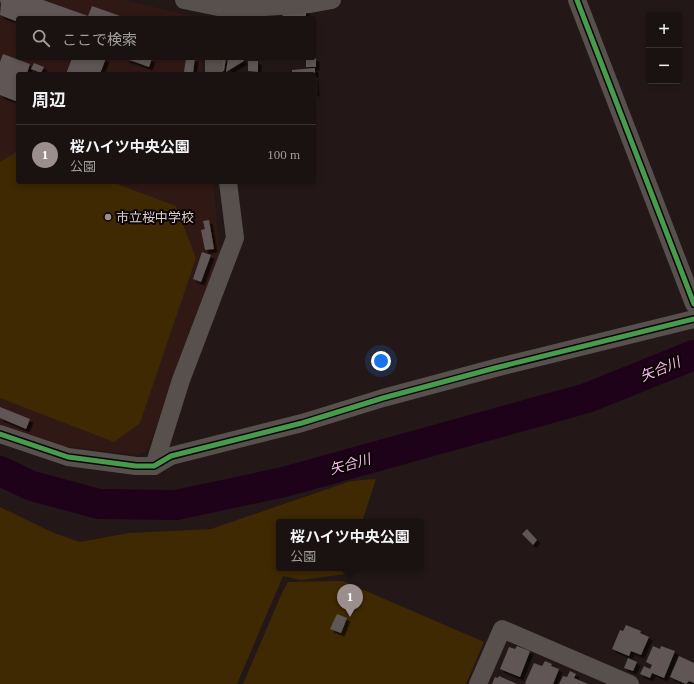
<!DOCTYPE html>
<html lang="ja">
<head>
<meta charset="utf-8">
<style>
  :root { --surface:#1a1211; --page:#27201f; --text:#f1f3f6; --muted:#9f9e9f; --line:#383231; --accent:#9c8e8d }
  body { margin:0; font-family:"Times New Roman","Noto Sans JP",serif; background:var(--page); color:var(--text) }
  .controls { position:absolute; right:12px; top:12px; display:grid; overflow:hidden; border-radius:4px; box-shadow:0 2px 6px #0003 }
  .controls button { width:36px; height:36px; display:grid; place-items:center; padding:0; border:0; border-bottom:1px solid var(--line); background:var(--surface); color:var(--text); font:20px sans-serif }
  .you { position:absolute; left:381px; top:361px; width:14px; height:14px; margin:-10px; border:3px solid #fff; border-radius:50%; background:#1a73e8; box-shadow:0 0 0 6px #1a73e833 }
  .badge { display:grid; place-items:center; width:26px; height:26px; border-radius:50%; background:var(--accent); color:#fff; font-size:13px; font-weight:700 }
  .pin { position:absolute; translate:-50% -33px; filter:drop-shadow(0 1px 2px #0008) }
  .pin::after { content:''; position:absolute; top:21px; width:14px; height:12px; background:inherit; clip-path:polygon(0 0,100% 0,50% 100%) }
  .popup { position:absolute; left:276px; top:519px; width:148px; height:52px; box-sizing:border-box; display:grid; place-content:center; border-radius:4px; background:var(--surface); filter:drop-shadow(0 1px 3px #0005); font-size:13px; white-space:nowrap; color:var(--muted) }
  .popup b { font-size:15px; color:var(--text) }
  .popup::after { content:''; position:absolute; left:50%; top:100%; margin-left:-8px; border:8px solid transparent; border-top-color:var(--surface) }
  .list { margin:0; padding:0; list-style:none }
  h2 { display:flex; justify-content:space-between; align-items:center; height:52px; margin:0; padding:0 16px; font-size:17px }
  h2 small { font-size:13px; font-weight:400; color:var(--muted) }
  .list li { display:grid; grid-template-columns:26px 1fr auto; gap:12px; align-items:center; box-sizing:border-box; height:60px; padding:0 16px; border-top:1px solid var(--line) }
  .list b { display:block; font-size:15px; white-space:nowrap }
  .list p { margin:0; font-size:13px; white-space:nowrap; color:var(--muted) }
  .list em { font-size:13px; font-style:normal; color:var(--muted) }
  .icon { flex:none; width:22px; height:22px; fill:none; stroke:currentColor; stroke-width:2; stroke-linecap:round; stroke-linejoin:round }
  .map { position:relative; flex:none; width:694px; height:684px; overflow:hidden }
  .search { position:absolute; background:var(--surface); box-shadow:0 2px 6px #0003; left:16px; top:16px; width:300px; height:44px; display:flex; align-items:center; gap:10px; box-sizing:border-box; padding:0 14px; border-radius:4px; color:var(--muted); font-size:15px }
  .panel { position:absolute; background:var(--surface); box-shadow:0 2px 6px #0003; left:16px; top:72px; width:300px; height:112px; border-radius:4px }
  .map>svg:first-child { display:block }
  .built { fill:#301815 }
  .green { fill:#3f2903 }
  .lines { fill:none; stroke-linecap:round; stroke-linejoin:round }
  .river { stroke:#1d0219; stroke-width:30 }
  .building { fill:#605657; filter:url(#shadow) }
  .street { stroke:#57504d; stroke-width:18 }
  .cycleway-casing { stroke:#0b0404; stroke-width:8 }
  .cycleway { stroke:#469c4c; stroke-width:5 }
  .poi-dot { fill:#9c8e8d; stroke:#0b0404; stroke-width:1.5 }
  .labels { text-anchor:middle; stroke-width:4; stroke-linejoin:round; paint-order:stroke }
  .poi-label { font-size:13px; fill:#ddcecd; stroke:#0b0404; text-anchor:start }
  .water-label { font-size:14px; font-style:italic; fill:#fcbcef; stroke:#0b0404 }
</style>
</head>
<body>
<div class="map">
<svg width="694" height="684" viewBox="0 0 694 684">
  <defs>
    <filter id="shadow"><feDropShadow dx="3.5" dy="3.5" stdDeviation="0" flood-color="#0009"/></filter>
  </defs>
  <rect width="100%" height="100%" fill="#231817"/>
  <polygon class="built" points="0,0 125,0 200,18 18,18 18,58 203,58 201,74 18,74 18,182 213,182 220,253 147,450 138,455 64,446 0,425"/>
  <g class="green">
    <polygon points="18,151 18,182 112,182 176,206 196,258 140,423 114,442 0,398 0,162"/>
    <polygon points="376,479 362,522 279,522 279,568 348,568 346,574 301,580 283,576 237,684 0,684 0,507 54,533 80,542 129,533 211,529 351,481"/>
    <polygon points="343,581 484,642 466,684 243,684 282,593 288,582"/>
  </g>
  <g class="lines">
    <polyline class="river" points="0,471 32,486 99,504 176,505 284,482 587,398 694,355"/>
  </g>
  <g class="building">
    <polygon points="0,0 43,0 88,16 92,6 120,16 120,18 18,18 18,22 0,15 1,4"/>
    <polygon points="306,10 306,18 283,18 282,13"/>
    <polygon points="3,54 30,64 27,73 30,74 18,74 18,102 0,95 0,62"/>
    <polygon points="72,58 106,58 100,74 66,74"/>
    <polygon points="124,58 152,58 149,67"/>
    <polygon points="186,58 195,58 193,73 184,72"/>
    <polygon points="220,58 226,58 224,71 219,71"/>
    <polygon points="228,58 242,58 244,61 226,72"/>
    <rect x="306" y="58" width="10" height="9"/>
    <polygon points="248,61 258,61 258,72 248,71"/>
    <polygon points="34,63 44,67 41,73 31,69"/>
    <polygon points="315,68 315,74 289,74 288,72 292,72 292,70"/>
    <polygon points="314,76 315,76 316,93 314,93"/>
    <polygon points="209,220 214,249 205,250 201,230 205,229 203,221"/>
    <polygon points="202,252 211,255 201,282 193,279"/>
    <polygon points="0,407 30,419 26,429 0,418"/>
    <polygon points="527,529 537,540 533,545 522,534"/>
    <polygon points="337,614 347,618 341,633 330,629"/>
    <polygon points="626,625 641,631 640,633 649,637 641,655 631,651 629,656 612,649 620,630 623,631"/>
    <polygon points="517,646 530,651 520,677 500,669 509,647 515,649"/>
    <polygon points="653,646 660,649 661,646 675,651 664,678 652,673 650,678 640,674 644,666 650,669 652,665 646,662"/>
    <polygon points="679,656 694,663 694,683 689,681 686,684 670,677"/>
    <polygon points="628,658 637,662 633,671 624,668"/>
    <polygon points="545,661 552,664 551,666 559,669 553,684 526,684 525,683 534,663 542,666"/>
    <polygon points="570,671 576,674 574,678 588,684 559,684 563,676 567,677"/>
    <polygon points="499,676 517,684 492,684 495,677 498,678"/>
  </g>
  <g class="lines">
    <g class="street">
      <polyline points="184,0 218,7 248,8 310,4 332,0"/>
      <polyline points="577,0 694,304"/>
      <polyline points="214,58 214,74"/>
      <polyline points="0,434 68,457 136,466 154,466 171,456 302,423 383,398 495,368 694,319"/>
      <polyline points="154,466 181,380 235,238 228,182"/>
      <polyline points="478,684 502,629 630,684"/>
    </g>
    <g class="cycleway-casing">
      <g id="cycleway">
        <polyline points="577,0 694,304"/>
        <polyline points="0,434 68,457 136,466 154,466 171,456 302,423 383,398 495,368 694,319"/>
      </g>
    </g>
    <use href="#cycleway" class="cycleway"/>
  </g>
  <circle class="poi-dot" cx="108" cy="217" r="4"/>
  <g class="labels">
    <g class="poi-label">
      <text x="116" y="222">市立桜中学校</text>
    </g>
    <g class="water-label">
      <text transform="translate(660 369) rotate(-22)" y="5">矢合川</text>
      <text transform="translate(350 464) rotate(-16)" y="5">矢合川</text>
    </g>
  </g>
</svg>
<div class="controls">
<button>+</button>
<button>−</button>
</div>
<div class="you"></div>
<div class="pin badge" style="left:350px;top:617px">1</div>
<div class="popup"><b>桜ハイツ中央公園</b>公園</div>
<div class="search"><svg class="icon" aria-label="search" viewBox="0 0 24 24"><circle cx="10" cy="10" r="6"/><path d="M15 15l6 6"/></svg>ここで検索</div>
<section class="panel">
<h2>周辺<small></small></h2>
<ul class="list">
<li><span class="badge">1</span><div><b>桜ハイツ中央公園</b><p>公園</p></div><em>100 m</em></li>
</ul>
</section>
</div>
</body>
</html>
